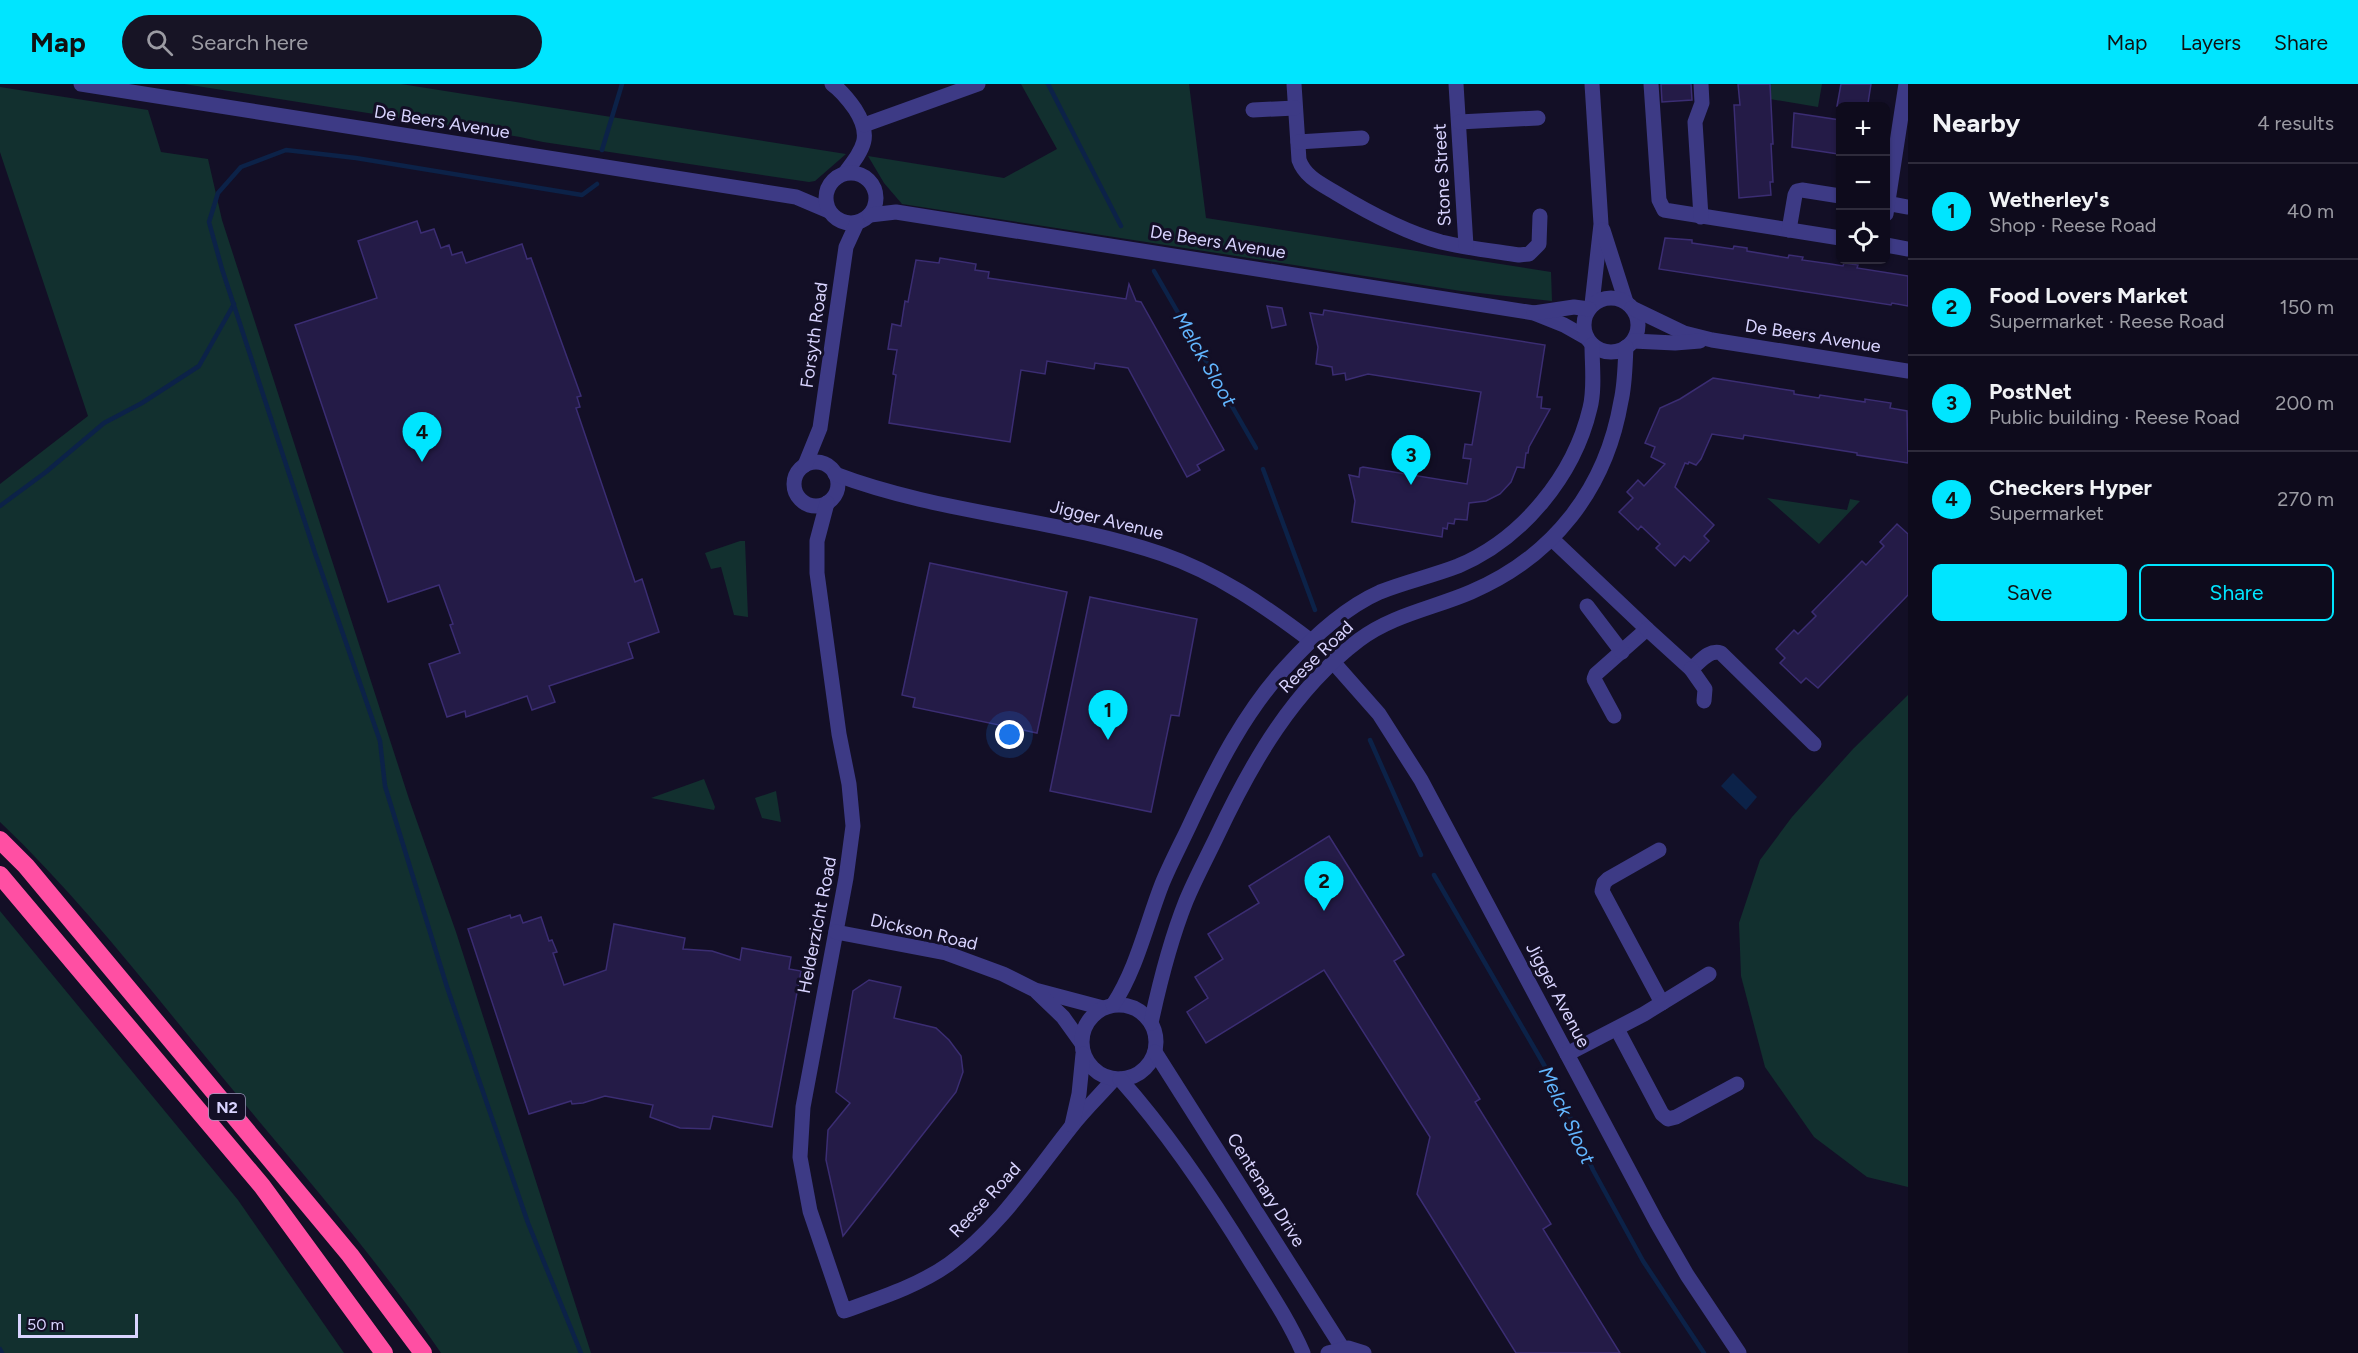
<!DOCTYPE html>
<html lang="en">
<head>
<meta charset="utf-8">
<style>
  :root { --surface:#0e0b1c; --page:#171425; --text:#f1f3f6; --muted:#9b9ba3; --line:#2e2b3b; --accent:#00e5ff }
  body { margin:0; font-family:Figtree,sans-serif; background:var(--page); color:var(--text) }
  .controls { position:absolute; right:18px; top:18px; display:grid; overflow:hidden; border-radius:9px; box-shadow:0 2px 4px #0004 }
  .controls button { width:54px; height:54px; display:grid; place-items:center; padding:0; border:0; border-bottom:2px solid var(--line); background:var(--surface); color:var(--text); font:30px sans-serif }
  .scale { position:absolute; left:18px; bottom:15px; width:120px; box-sizing:border-box; padding-left:6px; border:3px solid #d9d4ff; border-top:0; font-size:16px; line-height:21px; white-space:nowrap; color:#d9d4ff; -webkit-text-stroke:4px #130f26; paint-order:stroke }
  .you { position:absolute; left:1010px; top:651px; width:21px; height:21px; margin:-15px; border:4px solid #fff; border-radius:50%; background:#1a73e8; box-shadow:0 0 0 9px #1a73e833 }
  .badge { display:grid; place-items:center; width:39px; height:39px; border-radius:50%; background:var(--accent); color:#111; font-size:20px; font-weight:700 }
  .pin { position:absolute; translate:-50% -50px; filter:drop-shadow(0 2px 3px #0008) }
  .pin::after { content:''; position:absolute; top:32px; width:21px; height:18px; background:inherit; clip-path:polygon(0 0,100% 0,50% 100%) }
  .list { margin:0; padding:0; list-style:none }
  h2 { display:flex; justify-content:space-between; align-items:center; height:78px; margin:0; padding:0 24px; font-size:26px }
  h2 small { font-size:20px; font-weight:400; color:var(--muted) }
  .list li { display:grid; grid-template-columns:39px 1fr auto; gap:18px; align-items:center; box-sizing:border-box; height:96px; padding:0 24px; border-top:2px solid var(--line) }
  .list b { display:block; font-size:22px; white-space:nowrap }
  .list p { margin:0; font-size:20px; white-space:nowrap; color:var(--muted) }
  .list em { font-size:20px; font-style:normal; color:var(--muted) }
  .actions { display:flex; gap:12px; padding:18px 24px }
  .actions a { flex:1; padding:14px 0; border:2px solid var(--accent); border-radius:9px; text-align:center; font-size:21px; color:var(--accent) }
  .actions .main { background:var(--accent); color:#111 }
  .icon { flex:none; width:33px; height:33px; fill:none; stroke:currentColor; stroke-width:2; stroke-linecap:round; stroke-linejoin:round }
  .map { position:relative; flex:none; width:1908px; height:1269px; overflow:hidden }
  header { display:flex; align-items:center; gap:36px; box-sizing:border-box; height:84px; padding:0 30px; background:var(--accent); color:#111 }
  header strong { font-size:28px }
  nav { display:flex; gap:33px; margin-inline-start:auto; font-size:21px }
  .search { width:420px; height:54px; background:var(--page); display:flex; align-items:center; gap:15px; box-sizing:border-box; padding:0 21px; border-radius:33px; color:var(--muted); font-size:22px }
  main { display:flex }
  aside { flex:1; background:var(--surface) }
  .map>svg:first-child { display:block }
  .green { fill:#12302f }
  .water { fill:#0c2248 }
  .lines { fill:none; stroke-linecap:round; stroke-linejoin:round }
  .stream { stroke:#0c2248; stroke-width:4.5 }
  .building { fill:#241b47; stroke:#3b2d73; stroke-width:1.5 }
  .minor { stroke:#3d3a85; stroke-width:15 }
  .highway { stroke:#ff4fa3; stroke-width:18 }
  .labels { text-anchor:middle; stroke-width:6; stroke-linejoin:round; paint-order:stroke }
  .shield { fill:#130f26; stroke:#9e99be; stroke-width:1.5 }
  .shield-label { font-size:16px; font-weight:bold; fill:#d9d4ff }
  .street-label { font-size:18px; fill:#d9d4ff; stroke:#130f26 }
  .water-label { font-size:20px; font-style:italic; fill:#62b6ff; stroke:#130f26 }
</style>
</head>
<body>
<header>
<strong>Map</strong>
<div class="search"><svg class="icon" aria-label="search" viewBox="0 0 24 24"><circle cx="10" cy="10" r="6"/><path d="M15 15l6 6"/></svg>Search here</div>
<nav><a>Map</a><a>Layers</a><a>Share</a></nav>
</header>
<main>
<div class="map">
<svg width="1908" height="1269" viewBox="0 0 1908 1269">
  <rect width="100%" height="100%" fill="#130f26"/>
  <g class="green">
    <polygon points="184,0 401,0 846,70 815,97 809,98 543,58 520,53"/>
    <polygon points="1021,0 1189,0 1206,134 1551,188 1552,217 1461,207 902,120 884,99 868,72 1004,94 1057,65"/>
    <polygon points="1770,0 1822,0 1818,23 1770,15"/>
    <path d="M0,3l148,23 13,42 47,7 14,61 187,579 47,133 135,421h-150c-67,-99 -147,-189 -223,-281 -70,-85 -138,-174 -218,-250v-338l88,-68 -88,-264z"/>
    <polygon points="1767,414 1847,426 1850,415 1860,417 1819,460"/>
    <polygon points="740,457 745,457 748,533 734,531 721,483 711,485 705,469"/>
    <polygon points="1908,611 1908,1103 1867,1093 1814,1053 1765,983 1741,892 1739,839 1760,776 1792,733 1853,665"/>
    <polygon points="704,695 715,723 714,726 651,714"/>
    <polygon points="776,707 781,738 762,734 755,714"/>
    <polygon points="0,827 238,1116 344,1269 0,1269"/>
  </g>
  <polygon class="water" points="1733,689 1757,713 1746,726 1721,702"/>
  <g class="lines">
    <g class="stream">
      <polyline points="1048,0 1121,142"/>
      <polyline points="602,66 622,0"/>
      <polyline points="1154,187 1256,364"/>
      <polyline points="1263,385 1315,526"/>
      <polyline points="0,422 46,388 104,339 142,319 199,282 234,220"/>
      <polyline points="1370,656 1421,771"/>
      <polyline points="1434,791 1558,1005 1593,1086 1643,1177 1704,1269"/>
      <polyline points="0,1265 2,1269"/>
      <polyline points="581,1269 528,1139 447,903 385,702 380,657 315,469 222,185 209,138 218,109 241,83 286,66 356,74 582,111 597,100"/>
    </g>
  </g>
  <g class="building">
    <polygon points="1661,0 1691,0 1692,16 1662,18"/>
    <polygon points="1738,0 1770,0 1773,60 1771,60 1773,98 1770,98 1771,111 1739,114 1734,21 1740,21"/>
    <polygon points="1841,0 1871,0 1868,19 1866,19 1865,22 1837,22"/>
    <polygon points="1794,29 1840,36 1840,68 1838,70 1792,63"/>
    <polygon points="417,137 421,149 434,145 441,164 449,161 452,171 462,168 466,179 522,160 527,175 531,174 581,312 577,313 580,323 576,324 635,498 642,495 659,548 628,559 633,574 549,602 555,618 532,626 527,612 466,633 465,627 447,633 429,580 460,569 450,541 453,540 439,501 388,518 295,241 377,214 358,157"/>
    <polygon points="1665,154 1692,156 1692,159 1733,165 1734,162 1747,164 1747,167 1788,174 1789,171 1803,173 1802,176 1831,180 1843,182 1844,179 1858,181 1857,184 1908,192 1908,222 1892,219 1891,221 1659,185"/>
    <polygon points="940,174 976,180 975,186 989,188 988,194 1126,215 1129,200 1136,217 1141,218 1224,366 1197,381 1200,386 1187,393 1128,284 1095,279 1094,285 1047,277 1045,290 1021,286 1010,358 889,339 896,291 893,290 897,266 888,265 892,240 901,242 905,217 908,218 916,176 939,179"/>
    <polygon points="1267,222 1282,224 1286,241 1272,244"/>
    <polygon points="1324,226 1545,261 1537,313 1542,313 1541,324 1550,325 1529,363 1528,369 1526,369 1524,384 1517,383 1511,398 1500,410 1486,417 1469,419 1467,436 1455,435 1454,440 1448,439 1447,445 1443,444 1442,453 1352,438 1355,417 1349,391 1359,393 1360,384 1363,383 1467,400 1471,375 1463,374 1465,360 1472,361 1481,308 1368,290 1346,296 1345,289 1333,291 1332,283 1316,280 1318,263 1310,229 1323,231"/>
    <polygon points="1713,294 1794,307 1794,310 1819,314 1820,311 1865,318 1865,315 1891,319 1890,324 1907,327 1908,379 1857,371 1857,369 1744,351 1743,355 1712,350 1701,375 1696,381 1689,378 1688,380 1685,379 1675,403 1714,441 1704,452 1709,457 1690,477 1684,472 1675,482 1656,464 1660,460 1641,442 1638,446 1619,428 1633,414 1627,408 1638,396 1644,402 1665,380 1651,373 1655,363 1645,359 1660,324 1680,315"/>
    <polygon points="1897,440 1908,450 1908,511 1818,604 1806,594 1801,599 1780,579 1785,574 1776,565 1794,546 1798,550 1816,532 1812,528 1862,477 1866,481 1884,462 1880,458"/>
    <polygon points="930,479 1067,508 1037,649 913,623 915,614 902,611"/>
    <polygon points="1090,513 1197,535 1179,632 1171,631 1151,728 1050,707"/>
    <polygon points="1329,752 1404,871 1394,877 1480,1015 1475,1018 1551,1140 1543,1145 1620,1269 1516,1269 1417,1110 1430,1053 1324,886 1206,959 1187,928 1208,914 1195,893 1223,875 1208,850 1259,819 1249,802"/>
    <polygon points="510,831 511,834 520,831 523,839 541,833 549,857 552,856 557,868 553,869 564,901 606,886 614,840 685,854 683,865 712,867 740,876 742,864 791,873 789,885 801,887 772,1043 713,1032 710,1045 680,1044 650,1033 653,1021 605,1012 583,1019 572,1020 571,1017 529,1030 468,845"/>
    <polygon points="869,896 901,903 894,934 936,944 949,956 961,972 963,988 956,1008 843,1152 826,1076 828,1046 850,1019 836,1008 853,907"/>
  </g>
  <g class="lines">
    <g class="minor">
      <polyline points="81,0 796,113 829,127"/>
      <path d="M832,0c10,7 16,15 23,25 18,28 8,40 -10,64"/>
      <path d="M1294,0l5,76c6,17 22,24 37,33 33,20 68,39 105,49 25,6 52,9 78,13l10,-1 10,-10 1,-28"/>
      <polyline points="1456,0 1466,162"/>
      <polyline points="1592,0 1601,140 1592,220"/>
      <polyline points="1651,0 1659,116 1664,126 1840,154"/>
      <polyline points="1253,26 1295,24"/>
      <polyline points="1459,38 1538,34"/>
      <polyline points="864,41 978,0"/>
      <polyline points="1298,58 1362,54"/>
      <circle cx="851" cy="114" r="25"/>
      <polyline points="1886,119 1908,123"/>
      <polyline points="1886,130 1906,0"/>
      <polyline points="870,131 896,128 1534,229 1564,241 1587,254"/>
      <polyline points="1701,133 1695,38 1702,19 1701,0"/>
      <polyline points="1603,146 1626,218"/>
      <polyline points="1789,146 1795,111 1797,107 1802,106 1840,112"/>
      <polyline points="1886,161 1908,165"/>
      <circle cx="1611" cy="241" r="27"/>
      <polyline points="1632,224 1684,249 1712,256 1908,287"/>
      <polyline points="1534,229 1574,223 1589,225"/>
      <polyline points="1633,257 1675,259 1700,257"/>
      <circle cx="816" cy="400" r="22"/>
      <polyline points="805,381 820,344 846,163 857,139"/>
      <path d="M835,390c105,40 221,44 327,80 55,19 103,52 149,87"/>
      <path d="M827,419l-10,38v32l22,161 10,50 4,42 -7,52 -43,229 -3,50 10,54 34,100c36,-13 74,-25 105,-47 50,-36 84,-89 122,-137 13,-17 29,-32 43,-48"/>
      <polyline points="1552,455 1647,545 1596,590 1594,595 1614,632"/>
      <polyline points="1587,522 1622,568"/>
      <path d="M1647,545l44,40c9,-7 18,-20 30,-16l93,91"/>
      <polyline points="1334,579 1379,630 1421,696 1657,1139 1687,1191 1739,1269"/>
      <polyline points="1691,585 1705,605 1704,617"/>
      <polyline points="1659,766 1608,795 1604,799 1602,807 1662,919"/>
      <polyline points="836,848 946,869 1003,890 1035,906 1103,924"/>
      <polyline points="1037,908 1063,933 1081,958"/>
      <circle cx="1119" cy="958" r="37"/>
      <path d="M1113,921c24,-37 33,-80 49,-121 9,-22 21,-44 31,-66 25,-53 52,-106 92,-150 26,-29 59,-60 95,-76 25,-10 52,-16 78,-26 64,-27 116,-90 132,-158 5,-19 2,-43 2,-63"/>
      <path d="M1151,939c9,-42 19,-82 35,-122 9,-22 21,-44 31,-65 35,-74 76,-146 142,-196 33,-25 75,-32 112,-48 82,-35 135,-103 150,-191 4,-17 4,-36 5,-54"/>
      <polyline points="1617,945 1662,1030 1668,1035 1676,1033 1737,1000"/>
      <polyline points="1155,968 1343,1265"/>
      <polyline points="1567,970 1644,930 1709,890"/>
      <path d="M1120,995c50,56 92,119 131,183 18,29 38,59 52,91"/>
      <polyline points="1072,1041 1079,1010 1083,970"/>
      <polyline points="1328,1269 1348,1264 1364,1269"/>
    </g>
    <g class="highway">
      <polyline points="0,756 26,782 350,1171 423,1269"/>
      <polyline points="0,791 262,1102 384,1269"/>
    </g>
  </g>
  <g class="labels">
    <rect class="shield" x="209" y="1010" width="36" height="26" rx="4.5"/>
    <g class="shield-label">
      <text x="227" y="1029">N2</text>
    </g>
    <g class="street-label">
      <text transform="translate(442 38) rotate(9)" y="6">De Beers Avenue</text>
      <text transform="translate(1442 91) rotate(-93)" y="6">Stone Street</text>
      <text transform="translate(1218 158) rotate(9)" y="6">De Beers Avenue</text>
      <text transform="translate(814 251) rotate(-82)" y="6">Forsyth Road</text>
      <text transform="translate(1813 252) rotate(9)" y="6">De Beers Avenue</text>
      <text transform="translate(1107 436) rotate(14)" y="6">Jigger Avenue</text>
      <text transform="translate(1316 573) rotate(-44)" y="6">Reese Road</text>
      <text transform="translate(817 841) rotate(-79)" y="6">Helderzicht Road</text>
      <text transform="translate(924 848) rotate(13)" y="6">Dickson Road</text>
      <text transform="translate(1558 911) rotate(62)" y="6">Jigger Avenue</text>
      <text transform="translate(1266 1106) rotate(58)" y="6">Centenary Drive</text>
      <text transform="translate(985 1116) rotate(-47)" y="6">Reese Road</text>
    </g>
    <g class="water-label">
      <text transform="translate(1205 275) rotate(60)" y="7">Melck Sloot</text>
      <text transform="translate(1567 1031) rotate(65)" y="7">Melck Sloot</text>
    </g>
  </g>
</svg>
<div class="controls">
<button>+</button>
<button>−</button>
<button><svg class="icon" aria-label="locate" viewBox="0 0 24 24"><circle cx="12" cy="12" r="6"/><path d="M12 2v4M12 18v4M2 12h4M18 12h4"/></svg></button>
</div>
<div class="scale">50 m</div>
<div class="you"></div>
<div class="pin badge" style="left:1108px;top:656px">1</div>
<div class="pin badge" style="left:1324px;top:827px">2</div>
<div class="pin badge" style="left:1411px;top:401px">3</div>
<div class="pin badge" style="left:422px;top:378px">4</div>
</div>
<aside>
<h2>Nearby<small>4 results</small></h2>
<ul class="list">
<li><span class="badge">1</span><div><b>Wetherley's</b><p>Shop · Reese Road</p></div><em>40 m</em></li>
<li><span class="badge">2</span><div><b>Food Lovers Market</b><p>Supermarket · Reese Road</p></div><em>150 m</em></li>
<li><span class="badge">3</span><div><b>PostNet</b><p>Public building · Reese Road</p></div><em>200 m</em></li>
<li><span class="badge">4</span><div><b>Checkers Hyper</b><p>Supermarket</p></div><em>270 m</em></li>
</ul>
<div class="actions"><a class="main">Save</a><a>Share</a></div>
</aside>
</main>
</body>
</html>
